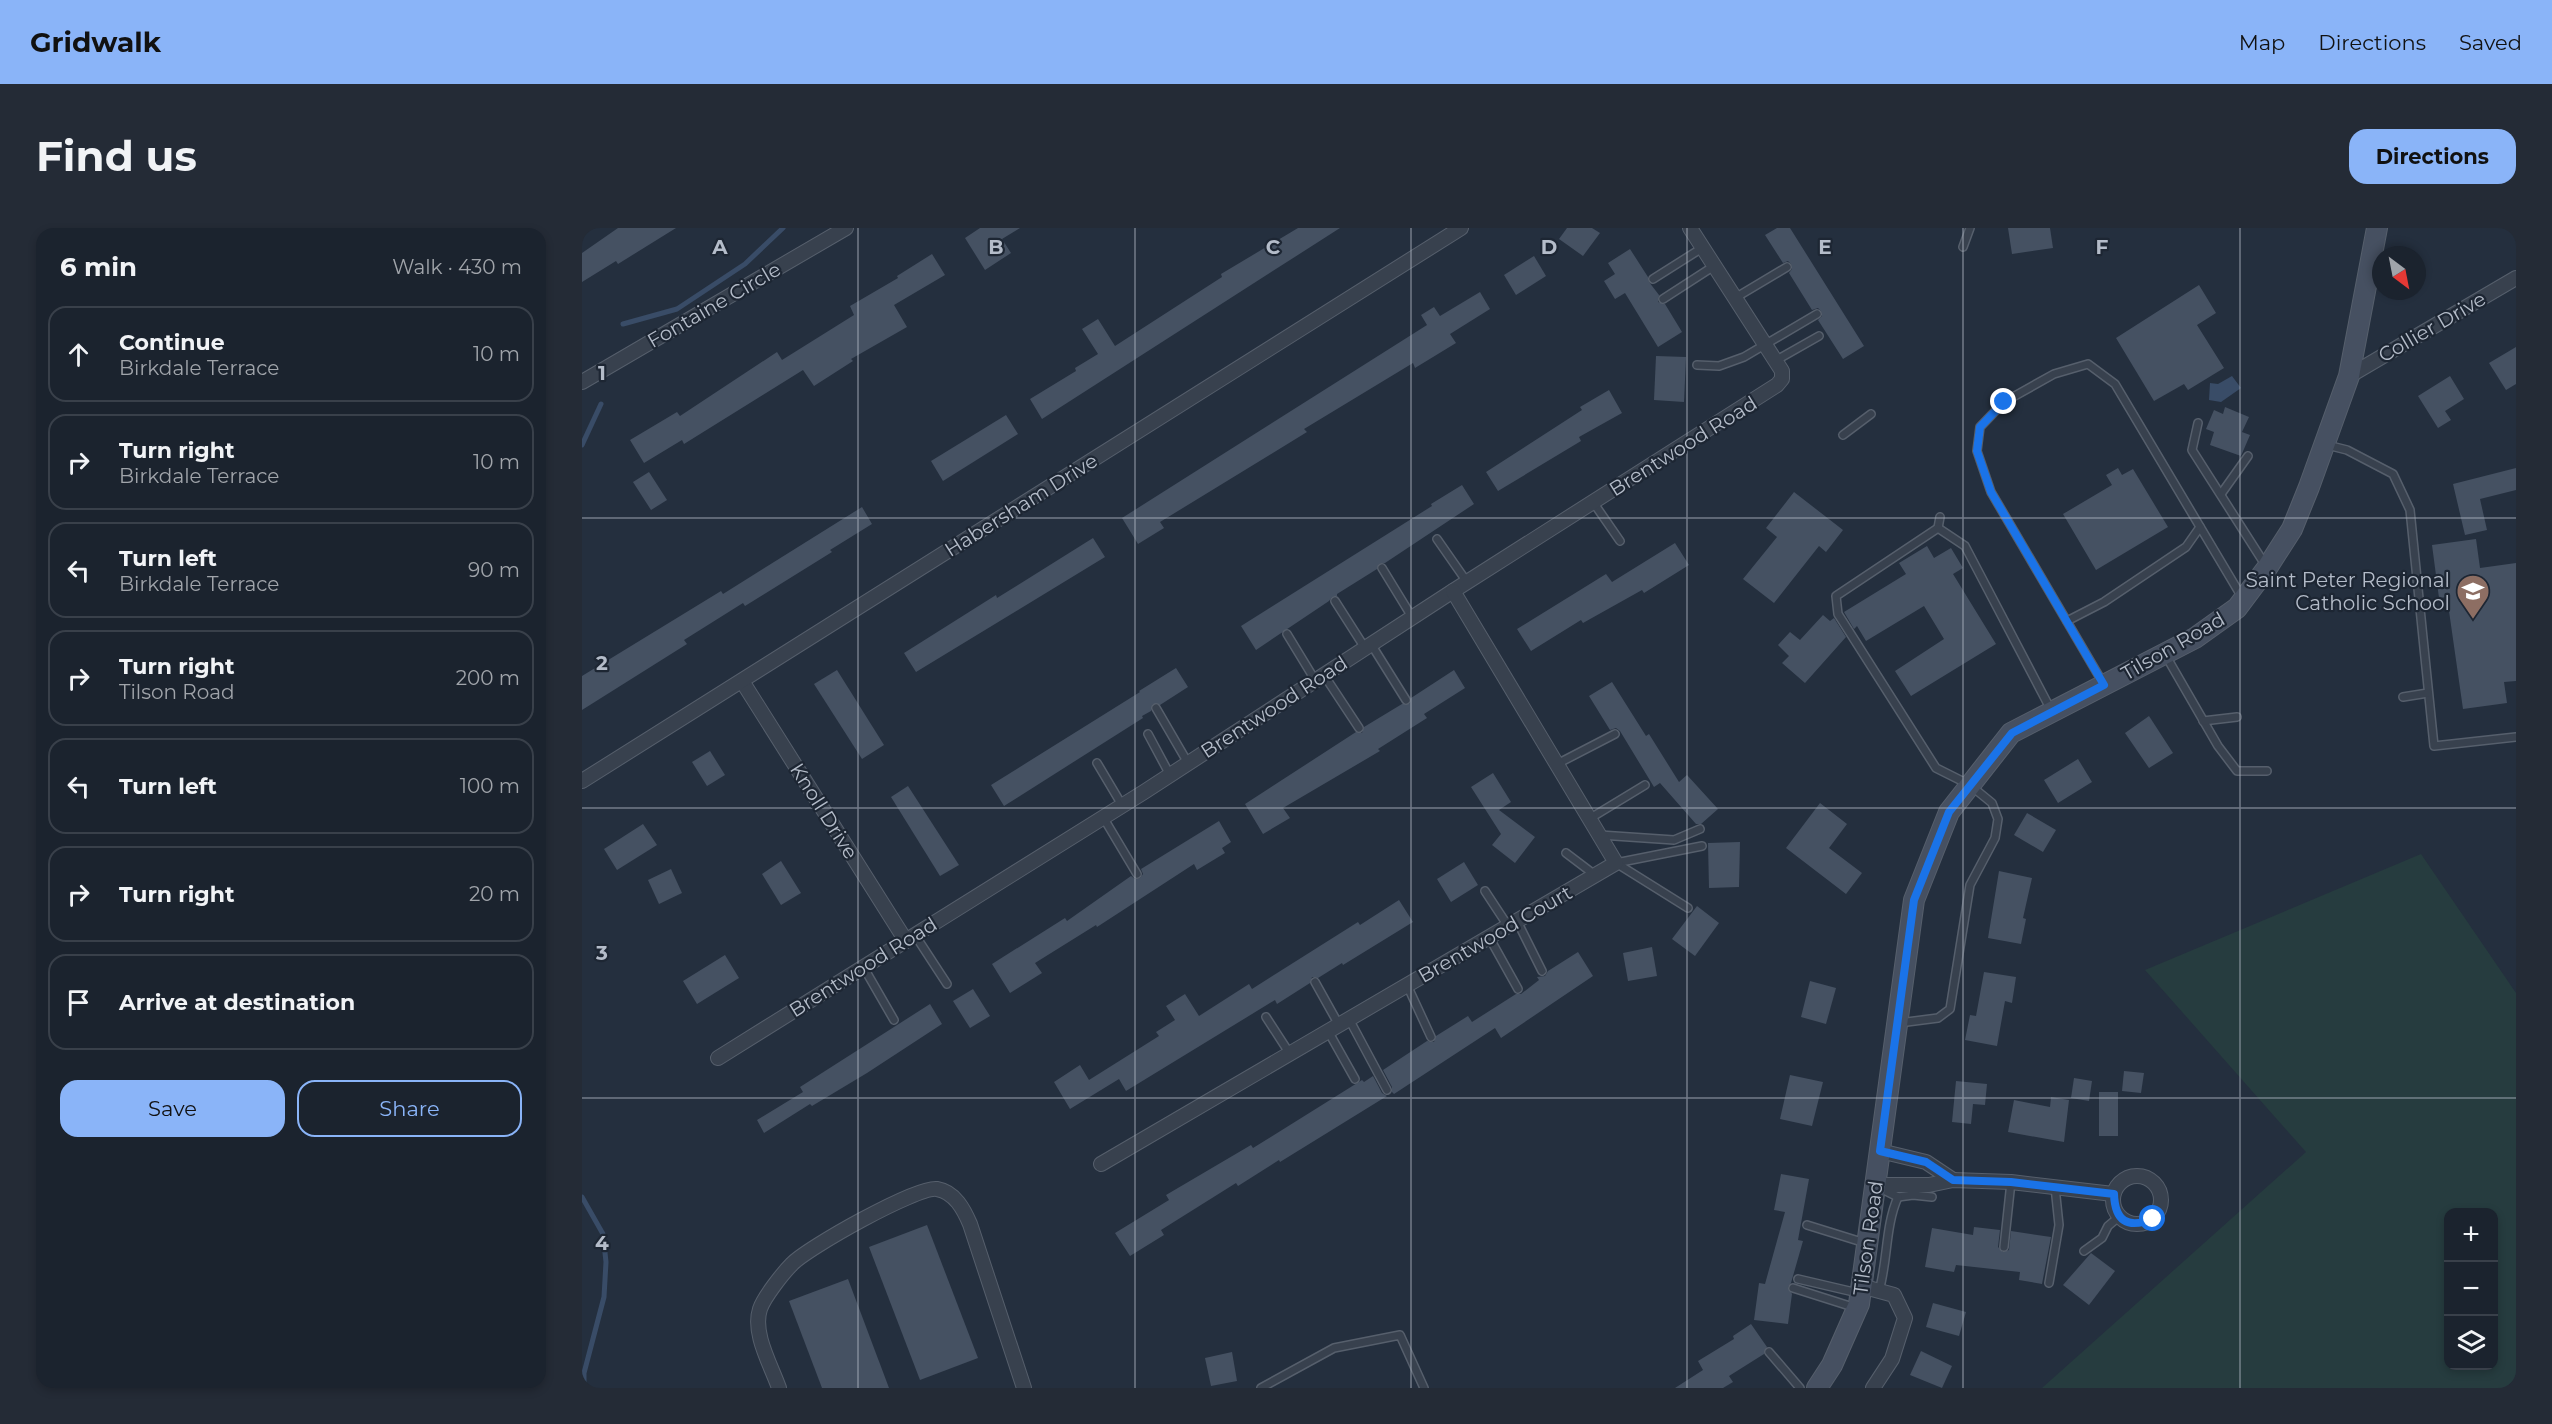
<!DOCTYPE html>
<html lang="en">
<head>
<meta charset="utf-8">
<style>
  :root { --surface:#1b232e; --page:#242b36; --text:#f1f3f6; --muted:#a0a4aa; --line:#39404a; --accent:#8ab4f8 }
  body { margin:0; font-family:Montserrat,sans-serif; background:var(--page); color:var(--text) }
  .controls { position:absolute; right:18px; bottom:18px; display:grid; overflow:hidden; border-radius:12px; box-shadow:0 3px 9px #0003 }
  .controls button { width:54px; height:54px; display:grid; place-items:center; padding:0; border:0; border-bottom:2px solid var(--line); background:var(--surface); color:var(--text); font:30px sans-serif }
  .compass { position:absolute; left:1790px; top:18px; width:54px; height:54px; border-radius:50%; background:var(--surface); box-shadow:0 3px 9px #0003; rotate:148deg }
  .stop { position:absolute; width:18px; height:18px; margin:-14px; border:4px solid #1a73e8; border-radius:50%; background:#fff }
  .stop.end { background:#1a73e8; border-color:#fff; box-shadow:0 2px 6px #0008 }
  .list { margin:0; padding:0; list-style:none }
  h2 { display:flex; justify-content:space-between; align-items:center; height:78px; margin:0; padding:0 24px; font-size:26px }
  h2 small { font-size:20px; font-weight:400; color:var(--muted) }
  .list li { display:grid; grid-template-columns:39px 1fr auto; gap:18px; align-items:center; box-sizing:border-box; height:96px; margin:0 12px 12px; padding:0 12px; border:2px solid var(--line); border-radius:18px }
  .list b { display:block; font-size:22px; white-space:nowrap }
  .list p { margin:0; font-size:20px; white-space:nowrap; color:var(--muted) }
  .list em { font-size:20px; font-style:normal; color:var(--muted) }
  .actions { display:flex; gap:12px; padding:18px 24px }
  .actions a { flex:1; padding:14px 0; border:2px solid var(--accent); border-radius:18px; text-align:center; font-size:21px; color:var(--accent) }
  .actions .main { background:var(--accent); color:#111 }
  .icon { flex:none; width:33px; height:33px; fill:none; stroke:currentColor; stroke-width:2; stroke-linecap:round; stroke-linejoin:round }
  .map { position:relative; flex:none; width:1934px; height:1160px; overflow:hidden; border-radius:18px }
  header { display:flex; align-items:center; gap:36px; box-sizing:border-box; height:84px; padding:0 30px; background:var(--accent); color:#111 }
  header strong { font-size:28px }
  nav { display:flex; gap:33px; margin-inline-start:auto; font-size:21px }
  .intro { display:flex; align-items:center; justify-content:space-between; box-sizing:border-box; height:144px; padding:0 36px }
  h1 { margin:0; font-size:42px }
  .button { padding:15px 27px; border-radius:18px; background:var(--accent); color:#111; font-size:21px; font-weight:700 }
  main { display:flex; gap:36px; padding:0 36px }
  aside { flex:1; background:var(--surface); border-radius:18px; box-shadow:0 3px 9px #0003 }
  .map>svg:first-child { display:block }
  .green { fill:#263c3f; fill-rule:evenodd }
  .water { fill:#394c67 }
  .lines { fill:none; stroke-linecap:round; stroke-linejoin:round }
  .stream { stroke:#394c67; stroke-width:5 }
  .building { fill:#455162 }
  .lane-casing { stroke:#565f6c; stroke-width:10 }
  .street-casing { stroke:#565f6c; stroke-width:16 }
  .secondary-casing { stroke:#565f6c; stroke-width:22 }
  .lane { stroke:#38414e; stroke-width:7 }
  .street { stroke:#38414e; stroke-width:14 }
  .secondary { stroke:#465061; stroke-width:20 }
  .route { stroke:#1a73e8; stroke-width:8 }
  .grid { fill:none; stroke:#b4bcc9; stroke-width:1.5; stroke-opacity:0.55 }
  .labels { text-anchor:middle; stroke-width:4.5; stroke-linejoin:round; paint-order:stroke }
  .street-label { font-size:20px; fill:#b4bcc9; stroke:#1d2633 }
  .poi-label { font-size:20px; fill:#b4bcc9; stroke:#1d2633; text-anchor:end }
  .grid-label { font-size:20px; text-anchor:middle; font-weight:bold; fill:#b4bcc9; stroke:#1d2633; stroke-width:4.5; stroke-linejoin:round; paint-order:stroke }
</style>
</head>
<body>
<header>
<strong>Gridwalk</strong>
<nav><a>Map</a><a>Directions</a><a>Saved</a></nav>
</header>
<div class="intro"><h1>Find us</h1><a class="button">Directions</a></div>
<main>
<aside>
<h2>6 min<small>Walk · 430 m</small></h2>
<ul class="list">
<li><svg class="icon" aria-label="ahead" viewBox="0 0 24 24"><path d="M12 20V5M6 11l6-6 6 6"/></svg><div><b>Continue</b><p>Birkdale Terrace</p></div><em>10 m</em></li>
<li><svg class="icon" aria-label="right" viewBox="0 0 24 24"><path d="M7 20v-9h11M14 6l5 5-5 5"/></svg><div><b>Turn right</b><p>Birkdale Terrace</p></div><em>10 m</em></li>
<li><svg class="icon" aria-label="left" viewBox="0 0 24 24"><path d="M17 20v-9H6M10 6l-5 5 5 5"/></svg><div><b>Turn left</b><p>Birkdale Terrace</p></div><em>90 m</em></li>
<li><svg class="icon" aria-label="right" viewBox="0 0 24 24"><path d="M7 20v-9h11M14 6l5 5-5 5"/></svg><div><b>Turn right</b><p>Tilson Road</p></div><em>200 m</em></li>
<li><svg class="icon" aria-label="left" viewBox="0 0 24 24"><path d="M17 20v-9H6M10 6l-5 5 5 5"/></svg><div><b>Turn left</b></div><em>100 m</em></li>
<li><svg class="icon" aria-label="right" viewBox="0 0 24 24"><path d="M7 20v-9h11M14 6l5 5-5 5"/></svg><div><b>Turn right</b></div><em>20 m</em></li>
<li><svg class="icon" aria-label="arrive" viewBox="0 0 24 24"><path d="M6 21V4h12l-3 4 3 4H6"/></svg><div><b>Arrive at destination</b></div></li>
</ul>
<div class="actions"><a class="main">Save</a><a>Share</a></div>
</aside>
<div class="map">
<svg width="1934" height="1160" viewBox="0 0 1934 1160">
  <rect width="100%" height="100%" fill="#242f3e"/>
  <path class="green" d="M1839,626l95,139v395h-474l264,-236 -161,-182zM1866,984h46v154h-46z"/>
  <polygon class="water" points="1650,148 1659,160 1639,174 1627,172 1628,155 1636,156"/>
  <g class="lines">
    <g class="stream">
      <polyline points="41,96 95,81 163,36 201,0"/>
      <polyline points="0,217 19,176"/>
      <polyline points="0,969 21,1006 24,1034 22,1069 2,1145 2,1160"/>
    </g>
  </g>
  <g class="building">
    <polygon points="36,0 94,0 36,36 34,33 0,54 0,25"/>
    <polygon points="398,0 438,0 420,11 429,25 403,42 383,10"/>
    <polygon points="716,0 758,0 460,191 448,171 494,143 493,140 516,126 500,101 516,91 533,118 640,49 639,46"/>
    <polygon points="985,0 1010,0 1018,5 1001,28 977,11"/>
    <polygon points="1195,0 1208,0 1282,118 1261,131 1236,92 1240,88 1239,83 1236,80 1230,82 1207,45 1210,41 1209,36 1206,33 1201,35 1183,7"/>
    <polygon points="1426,0 1468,0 1471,20 1430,26"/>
    <polygon points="1048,21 1066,49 1067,54 1077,67 1076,74 1083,76 1100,104 1076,119 1043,65 1033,71 1022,53 1033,46 1026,35"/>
    <polygon points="350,26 363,47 312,77 325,99 269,131 271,133 232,158 221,142 102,216 100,212 62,235 48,212 95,184 98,188 195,124 200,132 272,87 268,78 316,50 315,48"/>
    <polygon points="952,28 964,48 934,67 922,47"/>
    <polygon points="1617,57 1634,85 1615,97 1642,140 1606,162 1602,156 1572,173 1534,110"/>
    <polygon points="898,64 908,81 868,106 874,115 833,140 831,135 722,201 725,204 578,294 582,300 556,316 540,290 845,97 839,87 852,79 858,88"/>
    <polygon points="1934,119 1934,156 1924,162 1907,135"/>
    <polygon points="1074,128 1104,129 1102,174 1072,172"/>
    <polygon points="1868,148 1882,171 1863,183 1869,192 1856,200 1836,168"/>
    <polygon points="1027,162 1040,185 997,209 999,213 916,263 904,244 1000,182 998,179"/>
    <polygon points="1643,179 1667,189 1660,204 1668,207 1659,228 1628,217 1632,204 1624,201 1632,182 1641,186"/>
    <polygon points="424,187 436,206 361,253 349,233"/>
    <polygon points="1536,240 1540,247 1551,241 1586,299 1514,342 1481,286 1530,257 1524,247"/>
    <polygon points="1934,240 1934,262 1898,271 1905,302 1883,307 1871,256"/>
    <polygon points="67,244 85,272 69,282 51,254"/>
    <polygon points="880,257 892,276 803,335 797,336 795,341 755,366 755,368 750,369 747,373 674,422 659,398 850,278 849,276"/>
    <polygon points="1212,264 1261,302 1244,324 1237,318 1192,375 1161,351 1195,309 1184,300"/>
    <polygon points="280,279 290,296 248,322 250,324 163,378 161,375 102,412 105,416 0,482 0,448 139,363 141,366"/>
    <polygon points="511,310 523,329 334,444 322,425 414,367 415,370"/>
    <polygon points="1894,311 1898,340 1934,335 1934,453 1922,454 1925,475 1881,481 1865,369 1857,370 1850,317"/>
    <polygon points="1093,315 1107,337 1062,365 1060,362 1001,395 999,392 949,423 935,401 1024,346 1030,354"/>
    <polygon points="1345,318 1352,330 1369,320 1381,340 1371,346 1414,416 1329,468 1313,443 1362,411 1342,378 1284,413 1275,398 1272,401 1262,384 1324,346 1317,335"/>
    <polygon points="1241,387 1248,393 1252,390 1264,409 1223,455 1200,435 1207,428 1196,417 1208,404 1218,412"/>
    <polygon points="594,440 606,459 578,477 571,476 569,483 560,488 561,490 422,578 409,557 558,464 557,463"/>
    <polygon points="255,442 302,517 280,531 232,456"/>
    <polygon points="872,442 883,460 842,486 845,490 796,521 798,523 701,580 708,590 681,606 663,576 774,504 780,505 782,499 820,476 827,476 829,470"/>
    <polygon points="1030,454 1064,508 1067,506 1097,554 1105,547 1136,581 1119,596 1114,596 1078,555 1072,559 1038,503 1034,500 1028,502 1007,468"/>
    <polygon points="1567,488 1591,525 1567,540 1543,505"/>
    <polygon points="128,523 143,547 125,558 110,534"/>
    <polygon points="1496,531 1510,554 1476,575 1462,552"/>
    <polygon points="911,545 929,574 917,582 953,609 933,635 910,617 919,606 889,559"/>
    <polygon points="326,558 377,637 358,648 309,569"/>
    <polygon points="1238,575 1265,596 1247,620 1280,645 1264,666 1204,620"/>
    <polygon points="1445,585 1474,602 1461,624 1432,607"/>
    <polygon points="637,593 649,614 640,620 643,625 615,642 612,636 515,699 514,697 453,735 460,745 428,765 410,736 483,690 485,693 549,648 553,651 558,650 561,646 559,641"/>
    <polygon points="61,596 75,617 35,642 22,621"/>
    <polygon points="1158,614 1157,659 1127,660 1126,615"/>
    <polygon points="199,633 219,665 199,677 180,646"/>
    <polygon points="882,634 896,657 869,674 855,651"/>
    <polygon points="89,641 100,665 77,676 66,652"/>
    <polygon points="1417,643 1450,650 1441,690 1444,691 1439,716 1406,710"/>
    <polygon points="817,672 831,694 761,737 760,735 736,750 730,749 728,755 695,776 693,772 544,863 537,851 488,881 472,854 498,837 507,852 577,808 574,804 593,792 584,778 603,766 617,788 667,756 670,761 776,694 778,697"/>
    <polygon points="1115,678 1137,695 1113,728 1090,711"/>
    <polygon points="1070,719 1075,748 1046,753 1041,725"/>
    <polygon points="996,724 1011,748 919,810 913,800 812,866 810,864 810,859 801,842 845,813 852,814 854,808 886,788 890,794 934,766 939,766 957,752 955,749 963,748 966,743"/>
    <polygon points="143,727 157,750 115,776 101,753"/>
    <polygon points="1402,744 1434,749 1430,775 1423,773 1415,818 1383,812 1388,787 1394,788"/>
    <polygon points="1228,753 1254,760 1244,796 1219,789"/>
    <polygon points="391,761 408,788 388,800 371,773"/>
    <polygon points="348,776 360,796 285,845 230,878 228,876 182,905 175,892 221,864 218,859"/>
    <polygon points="1542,843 1562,845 1559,865 1540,863"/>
    <polygon points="1208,847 1241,854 1230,898 1198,891"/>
    <polygon points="791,848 800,865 805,868 698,934 697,932 656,958 654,955 579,1002 582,1007 548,1028 533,1005 587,972 584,967 669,917 671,920 780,852 782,854"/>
    <polygon points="1492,850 1510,853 1507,873 1489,870"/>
    <polygon points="1374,853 1405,856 1403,877 1391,876 1389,896 1370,894"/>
    <rect x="1517" y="864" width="19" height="44"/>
    <polygon points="1469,869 1487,872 1482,914 1426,904 1432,872 1468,879"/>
    <polygon points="1199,946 1227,951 1216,1012 1221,1013 1209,1055 1206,1059 1210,1066 1206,1096 1172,1092 1177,1055 1183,1056 1203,984 1192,982"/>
    <polygon points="345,997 396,1130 338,1152 287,1019"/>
    <polygon points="1392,999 1418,1002 1416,1019 1421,1024 1427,1022 1429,1003 1469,1009 1460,1056 1437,1052 1438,1044 1374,1037 1372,1044 1343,1039 1350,1000 1391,1007"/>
    <polygon points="1509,1025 1533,1043 1507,1077 1481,1057"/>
    <polygon points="266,1051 307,1160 240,1160 207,1073"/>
    <polygon points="1351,1075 1384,1084 1377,1108 1344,1099"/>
    <polygon points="1169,1096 1185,1119 1182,1126 1147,1148 1151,1154 1141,1160 1093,1160 1121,1142 1116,1133 1152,1111 1151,1108"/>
    <polygon points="1339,1123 1370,1138 1360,1160 1328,1147"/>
    <polygon points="650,1124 655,1153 629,1158 623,1130"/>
  </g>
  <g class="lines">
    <g class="lane-casing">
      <g id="lane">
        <polyline points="1381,19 1388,0"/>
        <polyline points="1071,51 1120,20"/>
        <polyline points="1153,70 1205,39"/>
        <polyline points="1081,71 1132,38"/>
        <polyline points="1193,133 1237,108"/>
        <polyline points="1115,137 1137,138 1162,129 1235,86"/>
        <polyline points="1616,195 1610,222 1684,338"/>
        <polyline points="1261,207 1289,186"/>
        <polyline points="1745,217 1765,222 1811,246 1828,282 1852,518 1934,509"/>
        <polyline points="1639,266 1666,228"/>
        <polyline points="1011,274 1038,313"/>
        <polyline points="1356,300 1358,289"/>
        <polyline points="855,311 885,354"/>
        <polyline points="800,340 830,389"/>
        <polyline points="753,373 783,420"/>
        <polyline points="1485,393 1522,374 1604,319 1618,299"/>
        <polyline points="705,406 733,452"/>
        <polyline points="789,416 824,472"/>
        <polyline points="1584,428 1636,518 1655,543 1685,543"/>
        <polyline points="742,447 777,500"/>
        <polyline points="1521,455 1409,264 1395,223 1398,199 1422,174 1472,146 1506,136 1533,156 1661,371"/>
        <polyline points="1821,469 1846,465"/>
        <polyline points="574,480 606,535"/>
        <polyline points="1621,493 1655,489"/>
        <polyline points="566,506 588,547"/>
        <polyline points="515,535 540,577"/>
        <polyline points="975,536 1033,506"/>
        <polyline points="521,589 555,646"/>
        <polyline points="1007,591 1063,557"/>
        <polyline points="1018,607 1092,612 1118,601"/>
        <polyline points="984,625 1013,647"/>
        <polyline points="1034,635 1120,618"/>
        <polyline points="1034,635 1106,680"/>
        <polyline points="903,663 926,698"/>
        <polyline points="935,693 960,743"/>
        <polyline points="333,707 365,756"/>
        <polyline points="907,709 936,761"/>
        <polyline points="282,740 312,792"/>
        <polyline points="733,754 757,797"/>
        <polyline points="825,757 849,809"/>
        <polyline points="684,789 708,826"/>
        <polyline points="767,791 805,862"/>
        <polyline points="1317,795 1356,790 1368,781 1388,657 1413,610 1416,591 1410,575 1388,557 1354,540 1256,386 1254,368 1356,300 1383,318 1469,482"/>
        <polyline points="746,803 773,851"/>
        <polyline points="1298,960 1316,969 1331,967 1350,969"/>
        <polyline points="1225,997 1283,1015"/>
        <polyline points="1422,1019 1429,954"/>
        <polyline points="1502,1023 1520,1010 1526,998 1538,988"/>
        <polyline points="1216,1051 1276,1065"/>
        <polyline points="1467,1055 1477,997 1473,959"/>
        <polyline points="1211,1060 1274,1080"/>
        <path d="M1297,1063c9,-31 6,-65 19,-94"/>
        <polyline points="1187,1124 1218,1160"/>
        <polyline points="679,1160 752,1120 818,1107 842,1160"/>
      </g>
    </g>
    <g class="street-casing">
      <g id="street">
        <polyline points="1767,148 1934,50"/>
        <polyline points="0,154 264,0"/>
        <polyline points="160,453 324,713"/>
        <polyline points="0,553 879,0"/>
        <polyline points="136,830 562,564 871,363 1195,157 1200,151 1200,143 1108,0"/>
        <polyline points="1298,923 1344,934 1371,952"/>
        <polyline points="519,936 1034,635 871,363"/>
        <circle cx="1555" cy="972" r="24"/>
        <polyline points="1293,957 1347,957 1371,952 1429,954 1531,966"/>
        <polyline points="1279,1058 1312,1067 1323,1090 1310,1131 1291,1160"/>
        <path d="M197,1160c-8,-23 -27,-55 -19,-79 4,-12 23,-36 32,-45 15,-16 125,-78 145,-75 18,3 27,21 33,35l54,164"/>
      </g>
    </g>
    <g class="secondary-casing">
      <polyline id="secondary" points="1235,1160 1250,1137 1277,1076 1332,672 1367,584 1429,505 1613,410 1655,380 1685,340 1710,301 1727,259 1767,148 1795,0"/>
    </g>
    <use href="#lane" class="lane"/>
    <use href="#street" class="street"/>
    <use href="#secondary" class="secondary"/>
  </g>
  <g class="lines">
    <path class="route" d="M1422,174l-24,25 -3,24 14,41 113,193 -92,48 -63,79 -35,88 -34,251 46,11 27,18 58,2 103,12c1,27 13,35 39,25"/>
  </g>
  <path class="grid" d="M276,0v1160M553,0v1160M829,0v1160M1105,0v1160M1381,0v1160M1658,0v1160M0,290h1934M0,580h1934M0,870h1934"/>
  <defs>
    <g id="school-pin" transform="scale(1.725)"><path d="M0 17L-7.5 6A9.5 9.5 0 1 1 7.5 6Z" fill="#8d6e63" stroke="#1d2633"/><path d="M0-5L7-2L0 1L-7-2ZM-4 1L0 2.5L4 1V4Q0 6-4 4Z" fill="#fff"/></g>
  </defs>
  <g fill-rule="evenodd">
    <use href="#school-pin" x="1891" y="363"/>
  </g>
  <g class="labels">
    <g class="street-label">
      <text transform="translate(132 77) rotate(-30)" y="7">Fontaine Circle</text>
      <text transform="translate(1850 99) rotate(-30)" y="7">Collier Drive</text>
      <text transform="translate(1101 218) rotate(-32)" y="7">Brentwood Road</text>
      <text transform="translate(439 277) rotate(-32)" y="7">Habersham Drive</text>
      <text transform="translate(1591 418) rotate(-30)" y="7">Tilson Road</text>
      <text transform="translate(692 479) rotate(-33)" y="7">Brentwood Road</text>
      <text transform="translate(242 583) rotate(58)" y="7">Knoll Drive</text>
      <text transform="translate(913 706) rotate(-30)" y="7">Brentwood Court</text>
      <text transform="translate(281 739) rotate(-32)" y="7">Brentwood Road</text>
      <text transform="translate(1286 1010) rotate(-82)" y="7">Tilson Road</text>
    </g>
    <g class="poi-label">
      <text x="1868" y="359">Saint Peter Regional<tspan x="1868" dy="23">Catholic School</tspan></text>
    </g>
  </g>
  <g class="grid-label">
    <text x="138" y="26">A</text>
    <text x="414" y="26">B</text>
    <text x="691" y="26">C</text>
    <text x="967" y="26">D</text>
    <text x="1243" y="26">E</text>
    <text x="1520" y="26">F</text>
    <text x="20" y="152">1</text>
    <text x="20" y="442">2</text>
    <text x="20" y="732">3</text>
    <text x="20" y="1022">4</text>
  </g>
</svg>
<div class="controls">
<button>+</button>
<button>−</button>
<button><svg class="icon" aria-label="layers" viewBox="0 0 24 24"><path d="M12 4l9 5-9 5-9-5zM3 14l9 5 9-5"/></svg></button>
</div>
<svg class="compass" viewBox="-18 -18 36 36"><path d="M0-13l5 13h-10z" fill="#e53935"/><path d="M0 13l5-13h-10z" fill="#a0a4aa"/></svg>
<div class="stop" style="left:1571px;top:991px"></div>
<div class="stop end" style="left:1422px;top:174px"></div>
</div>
</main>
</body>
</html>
